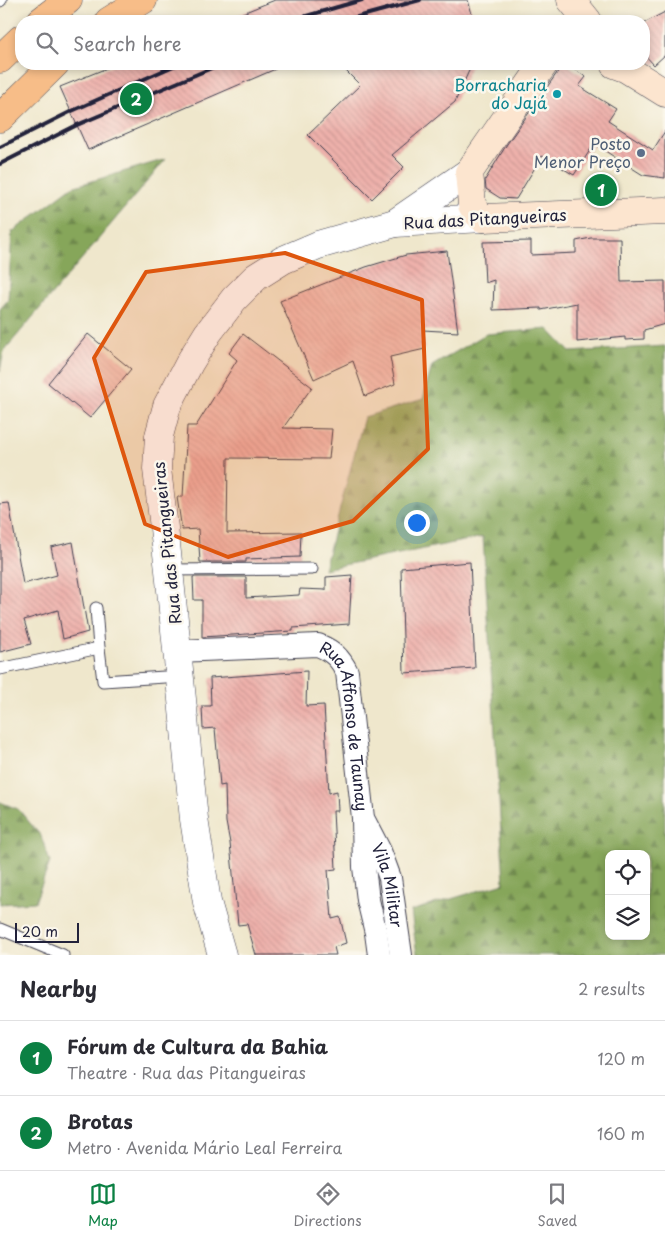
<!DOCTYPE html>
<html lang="en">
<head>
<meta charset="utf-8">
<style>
  :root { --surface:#fff; --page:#f7f7f7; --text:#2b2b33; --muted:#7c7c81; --line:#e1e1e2; --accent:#0b8043 }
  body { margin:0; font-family:"Playpen Sans",sans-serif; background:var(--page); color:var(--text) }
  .controls { position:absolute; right:15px; bottom:15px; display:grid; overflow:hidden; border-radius:10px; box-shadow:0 2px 8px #0003 }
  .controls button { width:45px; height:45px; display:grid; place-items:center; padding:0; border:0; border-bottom:1px solid var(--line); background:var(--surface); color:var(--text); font:25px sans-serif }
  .scale { position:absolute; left:15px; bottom:12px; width:64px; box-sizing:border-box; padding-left:5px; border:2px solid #22223b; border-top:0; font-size:14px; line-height:18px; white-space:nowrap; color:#22223b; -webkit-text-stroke:4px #fbf7ec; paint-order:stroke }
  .you { position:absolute; left:416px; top:522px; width:18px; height:18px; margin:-12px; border:4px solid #fff; border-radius:50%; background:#1a73e8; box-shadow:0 0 0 8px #1a73e833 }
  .badge { display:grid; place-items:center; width:32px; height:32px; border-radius:50%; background:var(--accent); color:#fff; font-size:16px; font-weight:700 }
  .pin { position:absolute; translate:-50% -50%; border:2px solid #fff; box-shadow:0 1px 5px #0006 }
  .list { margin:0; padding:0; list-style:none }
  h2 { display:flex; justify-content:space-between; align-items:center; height:65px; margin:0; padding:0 20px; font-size:21px }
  h2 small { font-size:16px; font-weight:400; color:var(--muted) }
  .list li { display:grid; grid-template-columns:32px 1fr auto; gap:15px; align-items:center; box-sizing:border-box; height:75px; padding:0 20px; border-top:1px solid var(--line) }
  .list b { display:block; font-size:19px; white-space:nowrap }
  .list p { margin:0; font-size:16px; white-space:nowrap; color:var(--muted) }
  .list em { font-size:16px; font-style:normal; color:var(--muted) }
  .icon { flex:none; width:28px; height:28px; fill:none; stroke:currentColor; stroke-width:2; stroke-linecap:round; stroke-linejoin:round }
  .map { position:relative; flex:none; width:665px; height:955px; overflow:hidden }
  .search { position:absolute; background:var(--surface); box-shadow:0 2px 8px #0003; left:15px; right:15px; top:15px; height:55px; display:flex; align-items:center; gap:12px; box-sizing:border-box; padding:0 18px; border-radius:20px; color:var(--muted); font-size:19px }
  .sheet { height:215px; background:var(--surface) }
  nav { display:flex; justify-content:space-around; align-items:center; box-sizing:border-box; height:70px; border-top:1px solid var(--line); background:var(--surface); font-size:14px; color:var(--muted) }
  nav a { display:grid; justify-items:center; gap:2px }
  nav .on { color:var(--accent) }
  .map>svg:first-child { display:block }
  .forest { fill:url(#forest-firs); stroke:#54644a; fill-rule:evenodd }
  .building { fill:url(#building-back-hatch) }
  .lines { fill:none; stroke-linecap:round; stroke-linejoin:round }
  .service-casing { stroke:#414051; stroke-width:13 }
  .minor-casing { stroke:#414051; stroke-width:24 }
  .tertiary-casing { stroke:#414051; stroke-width:29 }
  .secondary-casing { stroke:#414051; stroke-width:29 }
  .trunk-casing { stroke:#414051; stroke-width:29 }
  .service { stroke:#fff; stroke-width:11 }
  .minor { stroke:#fff; stroke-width:22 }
  .tertiary { stroke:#fff; stroke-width:28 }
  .secondary { stroke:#fce5cf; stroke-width:28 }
  .trunk { stroke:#f7bd88; stroke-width:28 }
  .rail { stroke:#22223b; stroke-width:4 }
  .marked { fill:#de560e; fill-opacity:0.2; stroke:#de560e; stroke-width:4; stroke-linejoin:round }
  .culture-dot { fill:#0f9aa8; stroke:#fbf7ec; stroke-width:2 }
  .service-dot { fill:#5c6f8a; stroke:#fbf7ec; stroke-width:2 }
  .labels { text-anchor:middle; stroke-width:5; stroke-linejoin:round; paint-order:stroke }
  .culture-label { font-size:16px; fill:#0d838f; stroke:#fbf7ec; text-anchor:end }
  .service-label { font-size:16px; fill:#4e5e75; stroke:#fbf7ec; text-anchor:end }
  .street-label { font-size:16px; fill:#22223b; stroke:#fbf7ec }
</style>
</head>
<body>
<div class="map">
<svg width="665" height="955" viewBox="0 0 665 955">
  <defs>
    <pattern id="forest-firs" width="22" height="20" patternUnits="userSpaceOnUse" patternTransform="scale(1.25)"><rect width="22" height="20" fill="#86a65a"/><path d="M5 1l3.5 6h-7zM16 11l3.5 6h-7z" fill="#6d874c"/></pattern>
    <pattern id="building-back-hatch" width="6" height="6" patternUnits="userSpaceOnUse" patternTransform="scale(1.25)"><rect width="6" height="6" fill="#eeb1ab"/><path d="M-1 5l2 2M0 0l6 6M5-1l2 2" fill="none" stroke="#cc9894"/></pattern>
  </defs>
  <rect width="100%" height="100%" fill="#fbf7ec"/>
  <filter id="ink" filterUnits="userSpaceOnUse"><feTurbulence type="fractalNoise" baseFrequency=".02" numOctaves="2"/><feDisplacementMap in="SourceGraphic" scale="10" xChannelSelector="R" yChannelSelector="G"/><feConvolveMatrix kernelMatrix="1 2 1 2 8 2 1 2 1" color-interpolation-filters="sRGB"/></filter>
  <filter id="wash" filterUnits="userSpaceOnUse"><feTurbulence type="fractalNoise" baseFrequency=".0096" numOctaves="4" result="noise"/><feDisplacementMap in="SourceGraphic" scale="20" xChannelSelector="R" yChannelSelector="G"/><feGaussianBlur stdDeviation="1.12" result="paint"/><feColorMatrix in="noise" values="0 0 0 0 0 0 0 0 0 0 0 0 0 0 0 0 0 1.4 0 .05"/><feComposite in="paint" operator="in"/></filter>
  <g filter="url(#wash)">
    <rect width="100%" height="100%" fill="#efe7cc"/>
    <g class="forest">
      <polygon points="166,159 4,351 0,371 0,309 8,300 12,232 72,187"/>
      <path d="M548,329l22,23 95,-6v609h-248l-6,-44 93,-28 -21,-346 -159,32 40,-152 59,-18 9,-33 54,-32zM609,854h37v82h-37z"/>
      <polygon points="0,802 18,809 41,836 50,862 35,902 0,904"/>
    </g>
    <g id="blocks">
      <g class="building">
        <polygon points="275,0 468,0 474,21 223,21"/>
        <polygon points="665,12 665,55 654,65 644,54 644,23"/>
        <polygon points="117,64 287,64 88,150 60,87"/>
        <polygon points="339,64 472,64 455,102 392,155 404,167 372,199 308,135 360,85"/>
        <polygon points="560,64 566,64 586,77 579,86 616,109 608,121 653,150 665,131 665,178 643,175 594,144 574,175 542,156 516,199 500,198 486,189 485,180 507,144 557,73"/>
        <polygon points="591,238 620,238 621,282 665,281 665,324 644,330 644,339 625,340 625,337 577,342 577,303 541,310 541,308 493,310 494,280 485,283 483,242 531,241 531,255 576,253 576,241"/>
        <polygon points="447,251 458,332 423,330 425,349 390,357 395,384 365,396 353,361 314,379 280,301 366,267 406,255"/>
        <polygon points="88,334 131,369 90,418 48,383"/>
        <polygon points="243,334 312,387 283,428 332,429 329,459 228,458 227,533 301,532 300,557 246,559 246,562 200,562 198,529 182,530 177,497 183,497 187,426 196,426 237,360 229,353"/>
        <polygon points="9,503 23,584 57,575 51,547 73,542 88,632 63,639 58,610 24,620 31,644 0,652 0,504"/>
        <polygon points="470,562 475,668 404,673 401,568"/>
        <polygon points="352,575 349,624 293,628 293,631 202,637 202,600 194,600 193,577 246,577 246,598 299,595 300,589 326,590 326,577"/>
        <polygon points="307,671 306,706 324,705 329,793 337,791 338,811 333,811 336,869 328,870 332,919 340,917 346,943 334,947 336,955 256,955 247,924 238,925 230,843 226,822 225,785 220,786 215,728 203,729 202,706 211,706 210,678"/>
      </g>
    </g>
  </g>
  <g filter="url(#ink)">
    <use href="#blocks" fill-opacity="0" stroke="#414051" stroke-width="1"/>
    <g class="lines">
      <g class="service-casing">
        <g id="service">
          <polyline points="0,1 1,0"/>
          <polyline points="169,570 312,569"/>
          <polyline points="96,608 99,648"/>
          <polyline points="0,669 99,648 103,681 180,676"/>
          <polyline points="0,929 63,955"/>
        </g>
      </g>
      <g class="minor-casing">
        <g id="minor">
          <path id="s1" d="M178,651l140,-6c15,6 22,13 29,27l16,146 1,49 4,33 8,33 3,22"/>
          <path id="s2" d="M365,822l15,29 10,27 11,77"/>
        </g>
      </g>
      <g class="tertiary-casing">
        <g id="tertiary">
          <polyline points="395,223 469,172"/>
          <polyline points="222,955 207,902 194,819 169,570 157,469 159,436 167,406 190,362 208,333 234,299 256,277 283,260 318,245 395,223 483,218"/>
        </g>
      </g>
      <g class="secondary-casing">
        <g id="secondary">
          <polyline points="571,0 588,21"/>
          <polyline points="544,64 469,172 472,205 476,212 483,218 665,211"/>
          <polyline points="614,64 625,68 665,93"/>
        </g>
      </g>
      <g class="trunk-casing">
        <g id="trunk">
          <polyline points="41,21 68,0"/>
          <polyline points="109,21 143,0"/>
          <polyline points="0,59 21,39"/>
          <polyline points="0,118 55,64"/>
        </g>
      </g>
      <use href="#service" class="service"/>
      <use href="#minor" class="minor"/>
      <use href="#tertiary" class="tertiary"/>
      <use href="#secondary" class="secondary"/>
      <use href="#trunk" class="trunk"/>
      <g class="rail">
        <polyline points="289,21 362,0"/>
        <polyline points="343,21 420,0"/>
        <polyline points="0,147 72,111 178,64"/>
        <polyline points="0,164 77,125 221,64"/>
      </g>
    </g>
  </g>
  <path class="marked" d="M285,253l137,47 6,149 -75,72 -125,36 -83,-33 -51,-166 52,-86z"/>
  <circle class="culture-dot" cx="557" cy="94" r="5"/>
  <circle class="service-dot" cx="641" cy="153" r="5"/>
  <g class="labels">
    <g class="culture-label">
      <text x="547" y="91">Borracharia<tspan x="547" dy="18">do Jajá</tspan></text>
    </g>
    <g class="service-label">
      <text x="631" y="150">Posto<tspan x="631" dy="18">Menor Preço</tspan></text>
    </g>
    <g class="street-label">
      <text transform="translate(485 219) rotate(-3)" y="6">Rua das Pitangueiras</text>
      <text transform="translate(167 543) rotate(-96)" y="6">Rua das Pitangueiras</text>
      <text dy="6" stroke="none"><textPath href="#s1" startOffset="232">Rua Affonso de Taunay</textPath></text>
      <text dy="6" stroke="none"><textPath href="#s2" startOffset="68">Vila Militar</textPath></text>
    </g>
  </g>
</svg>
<div class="controls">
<button><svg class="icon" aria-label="locate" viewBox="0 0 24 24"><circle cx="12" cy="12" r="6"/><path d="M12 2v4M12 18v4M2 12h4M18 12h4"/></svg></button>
<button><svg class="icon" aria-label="layers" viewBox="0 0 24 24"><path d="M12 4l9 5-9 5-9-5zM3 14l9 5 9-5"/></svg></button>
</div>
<div class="scale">20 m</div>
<div class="you"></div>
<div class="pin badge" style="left:601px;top:190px">1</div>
<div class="pin badge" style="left:136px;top:99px">2</div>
<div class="search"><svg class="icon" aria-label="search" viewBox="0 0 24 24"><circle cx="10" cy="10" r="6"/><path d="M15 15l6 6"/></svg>Search here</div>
</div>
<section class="sheet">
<h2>Nearby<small>2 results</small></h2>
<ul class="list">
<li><span class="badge">1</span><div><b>Fórum de Cultura da Bahia</b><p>Theatre · Rua das Pitangueiras</p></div><em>120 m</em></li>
<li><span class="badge">2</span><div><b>Brotas</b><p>Metro · Avenida Mário Leal Ferreira</p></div><em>160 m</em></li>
</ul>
</section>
<nav>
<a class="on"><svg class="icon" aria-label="map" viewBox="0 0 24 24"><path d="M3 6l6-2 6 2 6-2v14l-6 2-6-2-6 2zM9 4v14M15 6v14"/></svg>Map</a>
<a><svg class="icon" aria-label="directions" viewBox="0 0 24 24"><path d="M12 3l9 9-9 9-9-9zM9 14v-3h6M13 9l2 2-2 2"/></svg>Directions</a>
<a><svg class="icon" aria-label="saved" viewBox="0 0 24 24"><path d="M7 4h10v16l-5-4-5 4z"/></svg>Saved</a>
</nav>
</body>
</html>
